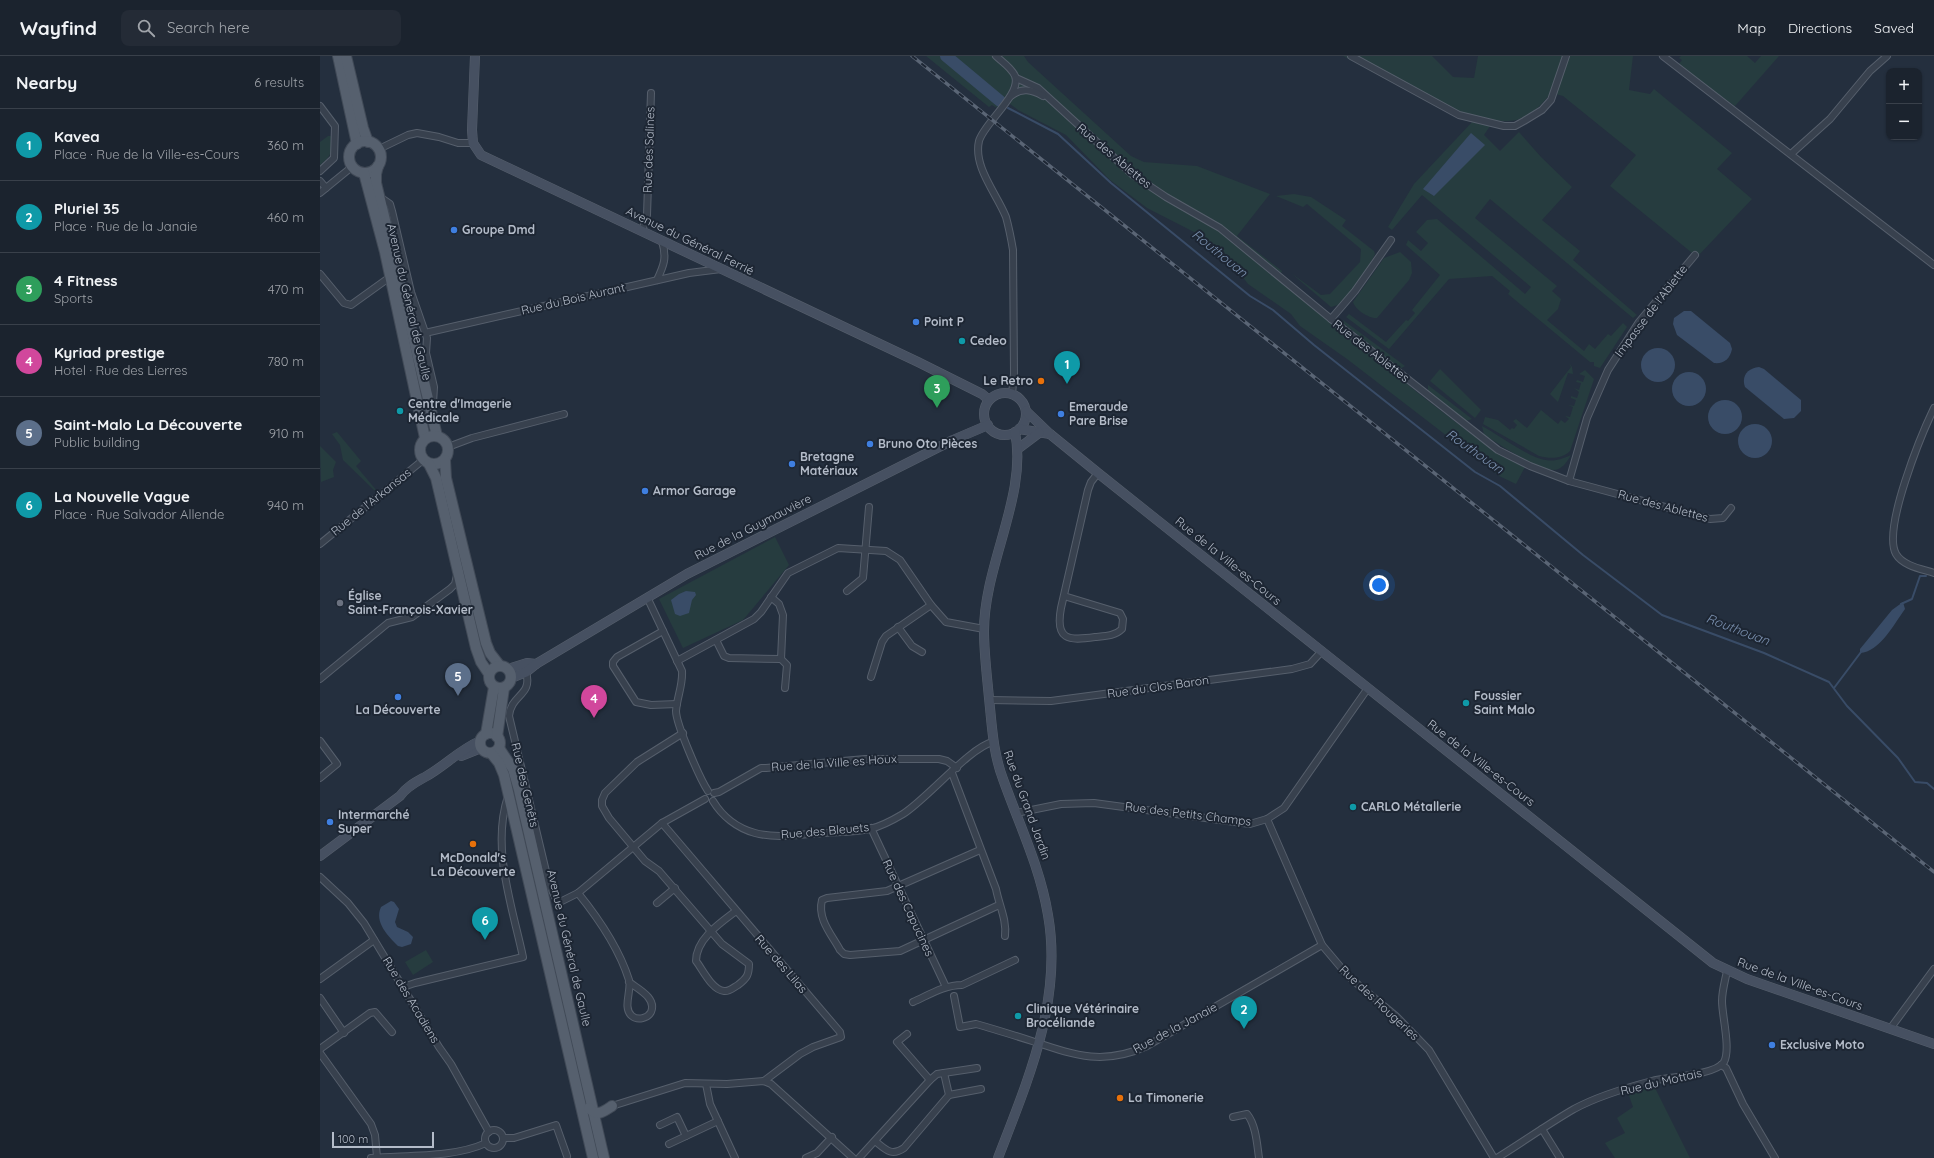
<!DOCTYPE html>
<html lang="en">
<head>
<meta charset="utf-8">
<style>
  :root { --surface:#1b232e; --page:#242b36; --text:#f1f3f6; --muted:#a0a4aa; --line:#39404a; --accent:#b45309 }
  body { margin:0; font-family:Quicksand,sans-serif; background:var(--page); color:var(--text) }
  .controls { position:absolute; right:12px; top:12px; display:grid; overflow:hidden; border-radius:8px; box-shadow:0 1px 3px #0004 }
  .controls button { width:36px; height:36px; display:grid; place-items:center; padding:0; border:0; border-bottom:1px solid var(--line); background:var(--surface); color:var(--text); font:20px sans-serif }
  .scale { position:absolute; left:12px; bottom:10px; width:102px; box-sizing:border-box; padding-left:4px; border:2px solid #b4bcc9; border-top:0; font-size:11px; line-height:14px; white-space:nowrap; color:#b4bcc9; -webkit-text-stroke:3px #1d2633; paint-order:stroke }
  .you { position:absolute; left:1059px; top:529px; width:14px; height:14px; margin:-10px; border:3px solid #fff; border-radius:50%; background:#1a73e8; box-shadow:0 0 0 6px #1a73e833 }
  .badge { display:grid; place-items:center; width:26px; height:26px; border-radius:50%; background:var(--accent); color:#fff; font-size:13px; font-weight:700 }
  .pin { position:absolute; translate:-50% -33px; filter:drop-shadow(0 1px 2px #0008) }
  .pin::after { content:''; position:absolute; top:21px; width:14px; height:12px; background:inherit; clip-path:polygon(0 0,100% 0,50% 100%) }
  .list { margin:0; padding:0; list-style:none }
  h2 { display:flex; justify-content:space-between; align-items:center; height:52px; margin:0; padding:0 16px; font-size:17px }
  h2 small { font-size:13px; font-weight:400; color:var(--muted) }
  .list li { display:grid; grid-template-columns:26px 1fr auto; gap:12px; align-items:center; box-sizing:border-box; height:72px; padding:0 16px; border-top:1px solid var(--line) }
  .list b { display:block; font-size:15px; white-space:nowrap }
  .list p { margin:0; font-size:13px; white-space:nowrap; color:var(--muted) }
  .list em { font-size:13px; font-style:normal; color:var(--muted) }
  .icon { flex:none; width:22px; height:22px; fill:none; stroke:currentColor; stroke-width:2; stroke-linecap:round; stroke-linejoin:round }
  .map { position:relative; flex:none; width:1614px; height:1102px; overflow:hidden }
  header { display:flex; align-items:center; gap:24px; box-sizing:border-box; height:56px; padding:0 20px; background:var(--surface); border-bottom:1px solid var(--line) }
  header strong { font-size:19px }
  nav { display:flex; gap:22px; margin-inline-start:auto; font-size:14px }
  .search { width:280px; height:36px; background:var(--page); display:flex; align-items:center; gap:10px; box-sizing:border-box; padding:0 14px; border-radius:8px; color:var(--muted); font-size:15px }
  main { display:flex }
  aside { flex:1; background:var(--surface) }
  .map>svg:first-child { display:block }
  .green { fill:#263c3f }
  .water { fill:#394c67 }
  .lines { fill:none; stroke-linecap:round; stroke-linejoin:round }
  .stream { stroke:#394c67; stroke-width:2 }
  .river { stroke:#394c67; stroke-width:12 }
  .street-casing { stroke:#565f6c; stroke-width:8 }
  .secondary-casing { stroke:#565f6c; stroke-width:10 }
  .primary-casing { stroke:#414a57; stroke-width:12 }
  .street { stroke:#38414e; stroke-width:6 }
  .secondary { stroke:#465061; stroke-width:9 }
  .primary { stroke:#56606e; stroke-width:10 }
  .rail-casing { stroke:#5a6575; stroke-width:3.5 }
  .rail { stroke:#1d2633; stroke-width:2; stroke-dasharray:6; stroke-linecap:butt }
  .shop-dot { fill:#3f7fe0; stroke:#1d2633; stroke-width:1.5 }
  .culture-dot { fill:#0f9aa8; stroke:#1d2633; stroke-width:1.5 }
  .food-dot { fill:#e8710a; stroke:#1d2633; stroke-width:1.5 }
  .worship-dot { fill:#6b7280; stroke:#1d2633; stroke-width:1.5 }
  .labels { text-anchor:middle; stroke-width:4; stroke-linejoin:round; paint-order:stroke }
  .street-label { font-size:12px; fill:#b4bcc9; stroke:#1d2633 }
  .poi-label { font-size:12px; font-weight:bold; fill:#b4bcc9; stroke:#1d2633; text-anchor:start }
  .water-label { font-size:13px; font-style:italic; fill:#7c92b1; stroke:#1d2633 }
</style>
</head>
<body>
<header>
<strong>Wayfind</strong>
<div class="search"><svg class="icon" aria-label="search" viewBox="0 0 24 24"><circle cx="10" cy="10" r="6"/><path d="M15 15l6 6"/></svg>Search here</div>
<nav><a>Map</a><a>Directions</a><a>Saved</a></nav>
</header>
<main>
<aside>
<h2>Nearby<small>6 results</small></h2>
<ul class="list">
<li><span class="badge" style="background:#0f9aa8">1</span><div><b>Kavea</b><p>Place · Rue de la Ville-es-Cours</p></div><em>360 m</em></li>
<li><span class="badge" style="background:#0f9aa8">2</span><div><b>Pluriel 35</b><p>Place · Rue de la Janaie</p></div><em>460 m</em></li>
<li><span class="badge" style="background:#2e9e5b">3</span><div><b>4 Fitness</b><p>Sports</p></div><em>470 m</em></li>
<li><span class="badge" style="background:#d1479c">4</span><div><b>Kyriad prestige</b><p>Hotel · Rue des Lierres</p></div><em>780 m</em></li>
<li><span class="badge" style="background:#5c6f8a">5</span><div><b>Saint-Malo La Découverte</b><p>Public building</p></div><em>910 m</em></li>
<li><span class="badge" style="background:#0f9aa8">6</span><div><b>La Nouvelle Vague</b><p>Place · Rue Salvador Allende</p></div><em>940 m</em></li>
</ul>
</aside>
<div class="map">
<svg width="1614" height="1102" viewBox="0 0 1614 1102">
  <rect width="100%" height="100%" fill="#242f3e"/>
  <g class="green">
    <polygon points="606,0 704,0 708,6 811,100 824,106 877,110 950,138 917,180 962,215 961,217 916,181 912,185 1103,341 1167,390 1205,411 1196,428 1179,420 1027,303 980,270 971,258 928,228 901,192 874,176 827,152 790,124 746,79 698,54 681,41 677,52 672,49 669,51"/>
    <path d="M1023,0h89l21,21 21,1 4,-22h155l-4,34 21,4 4,-5 78,64 -15,16 35,30 -55,58 -87,-71 26,-31 -73,-59 -12,-3c-16,20 -30,32 -57,27l-10,15 16,16 19,-19 22,25 31,30 -30,33 38,31 -7,9 64,55 -4,3 -143,-119 -15,19 82,68 -5,5 9,8 -3,10 -11,11 37,31 5,-7 6,5 13,-15 3,2 12,-13 4,4 -27,41 -6,-2v-4h-4l-82,-68 2,-3 -18,-15 -43,3 -60,70 -43,-32 3,-3 37,28 20,-22 2,1 7,-8 -3,-3 28,-35 -34,-30 2,-5 13,11 7,-8 -12,-11 11,-12 10,-1 88,75 6,-7 -109,-92 -30,35 -4,-3 26,-43 58,-62 -28,-12z"/>
    <polygon points="1361,0 1427,0 1435,7 1441,0 1459,0 1415,50 1387,31 1358,9 1362,4 1359,2"/>
    <path d="M8,80h4c-1,16 1,19 -12,29v-23z"/>
    <polygon points="974,138 991,141 1026,164 1022,170 1054,195 1055,198 1047,215 1021,248 1011,251 971,217 1001,239 1010,238 1040,206 1041,193 987,148 983,151 956,140"/>
    <path d="M1080,196l11,10 1,11 -3,7 -32,38c-7,1 -22,-8 -24,-16l31,-44z"/>
    <polygon points="1023,264 1085,310 1080,313 1024,268"/>
    <polygon points="1249,307 1252,311 1253,318 1248,317 1238,346 1230,338 1251,311"/>
    <polygon points="1120,313 1161,354 1155,362 1110,325"/>
    <path d="M1265,314l9,9 -24,72c-8,8 -20,8 -31,5l-56,-32 2,-7 13,3 12,10 2,-2 2,1 3,-4 -4,-4 3,-2 11,9 14,-18 17,14 3,-4 4,3 4,-4 -4,-3 5,1 3,-10 -5,-2 6,1 2,-6 -5,-2v-2l6,2 2,-6 -5,-4 5,2 2,-7 -5,-1 1,-2 6,2 2,-6 -6,-2z"/>
    <polygon points="1108,329 1152,363 1146,365 1108,335"/>
    <path d="M1162,370c17,9 47,32 64,34 9,2 18,-2 25,-5 -4,7 -9,15 -18,15 -17,-1 -54,-26 -69,-35z"/>
    <polygon points="17,376 41,405 36,410 57,435 54,434 23,404 20,389 12,378"/>
    <polygon points="0,390 16,406 13,414 14,421 1,426"/>
    <polygon points="455,481 469,509 423,564 363,592 339,543"/>
    <polygon points="106,894 113,906 93,919 85,906"/>
    <polygon points="1334,1030 1370,1102 1295,1102 1285,1087 1305,1077 1297,1062 1313,1051 1308,1037"/>
  </g>
  <g class="water">
    <polygon points="1151,77 1165,89 1114,140 1103,133"/>
    <path d="M1364,255h7l39,32 2,6c-2,10 -8,15 -18,14l-37,-28 -4,-11 1,-6z"/>
    <circle cx="1338" cy="309" r="17"/>
    <path d="M1439,311l5,2 37,31v11l-7,7 -10,1 -39,-32c-4,-11 3,-19 14,-20z"/>
    <circle cx="1369" cy="333" r="17"/>
    <circle cx="1405" cy="361" r="17"/>
    <circle cx="1435" cy="385" r="17"/>
    <polygon points="366,535 375,536 376,539 372,544 369,557 360,560 355,558 351,544 359,538"/>
    <path d="M1583,546l2,7c-11,15 -25,43 -45,44v-4l32,-39z"/>
    <path d="M71,845l3,1 5,7 -4,13 2,5 11,5 5,5 -2,7 -9,3 -4,-1c-10,-10 -24,-24 -17,-39z"/>
  </g>
  <g class="lines">
    <g class="stream">
      <polyline points="688,52 738,78 791,127 930,240 953,254 994,289 1155,416 1180,430 1263,499 1342,559 1444,597 1509,626 1527,650 1578,702 1595,726 1607,727 1614,733"/>
      <polyline points="1581,548 1592,543 1600,520 1606,520"/>
      <polyline points="1514,632 1541,596"/>
    </g>
    <polyline class="river" points="626,0 680,45"/>
    <g class="street-casing">
      <g id="street">
        <path d="M676,0c6,6 15,11 19,20 7,18 -31,47 -36,65 -6,26 18,53 27,76 3,11 5,21 7,33l1,124 -2,20"/>
        <polyline points="1031,0 1139,59 1184,70 1195,70 1204,65 1222,54 1231,44 1246,0"/>
        <polyline points="1343,0 1614,209"/>
        <polyline points="696,22 718,32 813,119 846,141 900,172 1011,263 1178,394 1210,410 1249,425 1390,463 1403,462 1411,452"/>
        <path d="M691,40c11,-9 21,-6 32,0"/>
        <polyline points="0,50 15,70 14,102 0,115"/>
        <polyline points="59,93 88,79 97,77 119,81 138,87 153,87"/>
        <polyline points="1471,98 1510,63 1550,15 1567,0"/>
        <polyline points="0,125 6,132"/>
        <polyline points="0,137 33,110"/>
        <polyline points="60,141 70,148 72,155 91,236 107,282 106,297 114,331 113,347 111,351"/>
        <polyline points="322,175 327,159 331,37"/>
        <polyline points="0,218 24,247 31,249 70,221"/>
        <path d="M337,224c7,-15 10,-22 5,-39"/>
        <polyline points="1011,263 1035,235 1071,184"/>
        <polyline points="105,277 369,217 401,213"/>
        <path d="M1614,352c-12,25 -52,121 -38,146 7,12 26,15 38,19"/>
        <polyline points="128,391 152,382 244,358"/>
        <polyline points="1249,425 1267,362 1288,314 1319,266 1375,199"/>
        <polyline points="0,488 103,404"/>
        <polyline points="527,535 543,522 549,451"/>
        <path d="M744,540l56,17 3,6 -1,10c-7,7 -17,7 -27,8 -27,4 -40,3 -34,-29l27,-118 3,-8 7,-9"/>
        <path d="M327,541l35,74c1,14 -5,26 -6,40 0,13 24,68 32,80"/>
        <polyline points="578,571 592,590 602,596"/>
        <polyline points="343,575 297,601 293,606 293,610 316,646 331,649 357,648"/>
        <polyline points="396,584 404,600 409,602 461,603 463,559 459,548 451,541"/>
        <polyline points="461,603 467,609 465,632"/>
        <polyline points="357,605 434,563 441,556 468,517 518,492 566,495 580,504 611,549 626,566 664,573"/>
        <path d="M206,616c7,24 -15,22 -17,44l40,168 9,19 20,-10 84,-70 43,-24"/>
        <polyline points="551,621 562,586 566,580 611,549"/>
        <polyline points="0,623 68,567 92,561 130,533 135,528 137,519"/>
        <polyline points="669,644 731,645 972,613 990,608 1001,596"/>
        <path d="M363,677l-46,29 -32,31 -3,7v6l7,12 36,43 14,10 63,73 27,20c0,11 -2,14 -11,21 -4,2 -9,7 -14,6 -12,-1 -21,-21 -28,-30 0,-22 24,-38 40,-50"/>
        <polyline points="0,685 17,708 0,722"/>
        <path d="M632,717l44,116c3,16 11,31 9,47"/>
        <polyline points="394,737 399,736 441,712 446,712 545,703 619,703 627,705 637,712"/>
        <path d="M393,745c9,15 24,27 42,32 22,6 47,1 70,0 15,-1 30,-1 45,-4 12,-3 23,-9 33,-15 24,-15 67,-67 90,-72"/>
        <polyline points="696,757 741,748 774,747 930,768 947,763 964,752 1048,632"/>
        <polyline points="947,763 1002,889 1029,921 1076,960 1109,994 1174,1102"/>
        <polyline points="342,767 520,976 521,981 493,991 480,998 444,1025"/>
        <polyline points="551,772 626,931"/>
        <path d="M660,794l-93,41 -60,7 -5,2c-5,19 10,35 18,50l4,4 6,1 50,-4 99,-46"/>
        <polyline points="0,821 28,847 44,867 119,991 131,1008 169,1076"/>
        <path d="M258,837c21,26 41,55 51,87 3,10 -7,28 3,36 6,5 16,2 19,-4 6,-14 -13,-23 -22,-30"/>
        <polyline points="337,847 355,832"/>
        <polyline points="0,923 54,884"/>
        <path d="M83,931l12,-4 108,-26c-11,-52 -32,-109 -15,-161"/>
        <path d="M634,940l6,31 16,-3c18,5 37,11 56,17 42,14 71,25 115,5l175,-101"/>
        <polyline points="0,942 24,977"/>
        <path d="M593,946c16,-7 31,-17 49,-17l53,-25"/>
        <polyline points="1570,973 1614,913"/>
        <polyline points="0,993 50,957 55,956 72,976"/>
        <polyline points="0,997 51,1068 55,1079 57,1101"/>
        <polyline points="1401,1009 1406,1012 1423,1048 1455,1102"/>
        <polyline points="610,1024 617,1018 657,1012"/>
        <polyline points="386,1028 390,1048 415,1102"/>
        <polyline points="629,1039 661,1033"/>
        <polyline points="292,1050 365,1027 407,1028 444,1025 451,1028 533,1102"/>
        <path d="M913,1061l14,-3c9,11 10,30 12,44"/>
        <polyline points="340,1069 357,1061 366,1080"/>
        <polyline points="1222,1073 1240,1102"/>
        <circle cx="174" cy="1083" r="9"/>
        <polyline points="183,1082 194,1082 236,1069 247,1100"/>
        <path d="M555,1085c10,8 16,16 29,7l45,-53 -5,-22"/>
        <polyline points="349,1088 398,1065"/>
        <path d="M51,1102c35,-3 83,0 115,-15"/>
        <polyline points="486,1102 497,1097 512,1081"/>
        <polyline points="539,1102 610,1024 577,986 587,978"/>
        <path d="M1177,1102c26,-16 51,-34 77,-49 24,-13 51,-21 78,-28 16,-4 64,-6 72,-19 7,-13 -2,-46 -2,-61 0,-10 3,-20 5,-30"/>
      </g>
    </g>
    <g class="secondary-casing">
      <g id="secondary">
        <polyline points="155,0 152,74 153,87 161,99 598,306 662,338 669,344"/>
        <circle cx="685" cy="358" r="21"/>
        <polyline points="706,355 730,378 778,417 1393,907 1427,923 1614,988"/>
        <polyline points="699,373 730,378"/>
        <polyline points="699,392 719,377"/>
        <polyline points="188,613 207,607 216,608"/>
        <polyline points="191,622 206,616 216,608 367,518 633,384 668,369"/>
        <polyline points="141,700 161,692"/>
        <path d="M0,800l80,-60c6,-9 16,-14 25,-19 20,-11 34,-27 55,-36"/>
        <path d="M678,1102c30,-78 65,-158 50,-243 -8,-48 -29,-91 -45,-136 -10,-26 -11,-53 -14,-81 -2,-22 -5,-45 -5,-67 0,-67 44,-136 31,-199"/>
      </g>
    </g>
    <g class="primary-casing">
      <g id="primary">
        <polyline points="18,0 37,88"/>
        <polyline points="26,0 43,72 48,86"/>
        <circle cx="45" cy="101" r="16"/>
        <polyline points="58,110 56,118 56,127 117,380"/>
        <polyline points="44,117 65,196 105,382"/>
        <circle cx="114" cy="394" r="14"/>
        <polyline points="125,404 126,422 166,587 170,597 180,610"/>
        <polyline points="109,408 116,422 156,592 161,606 169,618"/>
        <circle cx="180" cy="621" r="11"/>
        <circle cx="170" cy="687" r="10"/>
        <polyline points="166,678 174,631"/>
        <polyline points="177,681 184,632"/>
        <polyline points="179,692 193,713 199,734 284,1102"/>
        <polyline points="171,697 179,707 184,719 273,1102"/>
        <path d="M269,1052c8,9 14,4 23,-2"/>
      </g>
    </g>
    <use href="#street" class="street"/>
    <use href="#secondary" class="secondary"/>
    <use href="#primary" class="primary"/>
    <g class="rail-casing">
      <polyline id="rail" points="592,0 1614,816"/>
    </g>
    <use href="#rail" class="rail"/>
  </g>
  <g class="shop-dot">
    <circle cx="134" cy="174" r="4"/>
    <circle cx="596" cy="266" r="4"/>
    <circle cx="741" cy="358" r="4"/>
    <circle cx="550" cy="388" r="4"/>
    <circle cx="472" cy="408" r="4"/>
    <circle cx="325" cy="435" r="4"/>
    <circle cx="78" cy="641" r="4"/>
    <circle cx="10" cy="766" r="4"/>
    <circle cx="1452" cy="989" r="4"/>
  </g>
  <g class="culture-dot">
    <circle cx="642" cy="285" r="4"/>
    <circle cx="80" cy="355" r="4"/>
    <circle cx="1146" cy="647" r="4"/>
    <circle cx="1033" cy="751" r="4"/>
    <circle cx="698" cy="960" r="4"/>
  </g>
  <g class="food-dot">
    <circle cx="721" cy="325" r="4"/>
    <circle cx="153" cy="788" r="4"/>
    <circle cx="800" cy="1042" r="4"/>
  </g>
  <circle class="worship-dot" cx="20" cy="547" r="4"/>
  <g class="labels">
    <g class="street-label">
      <text transform="translate(329 94) rotate(-88)" y="4">Rue des Salines</text>
      <text transform="translate(794 100) rotate(40)" y="4">Rue des Ablettes</text>
      <text transform="translate(370 185) rotate(26)" y="4">Avenue du Général Ferrié</text>
      <text transform="translate(253 243) rotate(-13)" y="4">Rue du Bois Aurant</text>
      <text transform="translate(89 246) rotate(77)" y="4">Avenue du Général de Gaulle</text>
      <text transform="translate(1331 255) rotate(-53)" y="4">Impasse de l'Ablette</text>
      <text transform="translate(1051 295) rotate(38)" y="4">Rue des Ablettes</text>
      <text transform="translate(51 446) rotate(-39)" y="4">Rue de l'Arkansas</text>
      <text transform="translate(1343 450) rotate(15)" y="4">Rue des Ablettes</text>
      <text transform="translate(433 471) rotate(-27)" y="4">Rue de la Guymauvière</text>
      <text transform="translate(908 505) rotate(39)" y="4">Rue de la Ville-es-Cours</text>
      <text transform="translate(838 631) rotate(-8)" y="4">Rue du Clos Baron</text>
      <text transform="translate(514 707) rotate(-4)" y="4">Rue de la Ville es Houx</text>
      <text transform="translate(1161 707) rotate(38)" y="4">Rue de la Ville-es-Cours</text>
      <text transform="translate(205 729) rotate(77)" y="4">Rue des Genêts</text>
      <text transform="translate(707 749) rotate(70)" y="4">Rue du Grand Jardin</text>
      <text transform="translate(868 758) rotate(7)" y="4">Rue des Petits Champs</text>
      <text transform="translate(505 775) rotate(-5)" y="4">Rue des Bleuets</text>
      <text transform="translate(588 852) rotate(65)" y="4">Rue des Capucines</text>
      <text transform="translate(249 892) rotate(77)" y="4">Avenue du Général de Gaulle</text>
      <text transform="translate(461 908) rotate(49)" y="4">Rue des Lilas</text>
      <text transform="translate(1480 928) rotate(20)" y="4">Rue de la Ville-es-Cours</text>
      <text transform="translate(91 944) rotate(59)" y="4">Rue des Acadiens</text>
      <text transform="translate(1059 947) rotate(43)" y="4">Rue des Rougeries</text>
      <text transform="translate(855 972) rotate(-28)" y="4">Rue de la Janaie</text>
      <text transform="translate(1341 1026) rotate(-13)" y="4">Rue du Mottais</text>
    </g>
    <g class="poi-label">
      <text x="142" y="178">Groupe Dmd</text>
      <text x="604" y="270">Point P</text>
      <text x="650" y="289">Cedeo</text>
      <text x="713" y="329" text-anchor="end">Le Retro</text>
      <text x="88" y="352">Centre d'Imagerie<tspan x="88" dy="14">Médicale</tspan></text>
      <text x="749" y="355">Emeraude<tspan x="749" dy="14">Pare Brise</tspan></text>
      <text x="558" y="392">Bruno Oto Pièces</text>
      <text x="480" y="405">Bretagne<tspan x="480" dy="14">Matériaux</tspan></text>
      <text x="333" y="439">Armor Garage</text>
      <text x="28" y="544">Église<tspan x="28" dy="14">Saint-François-Xavier</tspan></text>
      <text x="1154" y="644">Foussier<tspan x="1154" dy="14">Saint Malo</tspan></text>
      <text x="78" y="658" text-anchor="middle">La Découverte</text>
      <text x="1041" y="755">CARLO Métallerie</text>
      <text x="18" y="763">Intermarché<tspan x="18" dy="14">Super</tspan></text>
      <text x="153" y="806" text-anchor="middle">McDonald's<tspan x="153" dy="14">La Découverte</tspan></text>
      <text x="706" y="957">Clinique Vétérinaire<tspan x="706" dy="14">Brocéliande</tspan></text>
      <text x="1460" y="993">Exclusive Moto</text>
      <text x="808" y="1046">La Timonerie</text>
    </g>
    <g class="water-label">
      <text transform="translate(900 197) rotate(39)" y="5">Routhouan</text>
      <text transform="translate(1155 395) rotate(35)" y="5">Routhouan</text>
      <text transform="translate(1418 573) rotate(21)" y="5">Routhouan</text>
    </g>
  </g>
</svg>
<div class="controls">
<button>+</button>
<button>−</button>
</div>
<div class="scale">100 m</div>
<div class="you"></div>
<div class="pin badge" style="left:747px;top:328px;background:#0f9aa8">1</div>
<div class="pin badge" style="left:924px;top:973px;background:#0f9aa8">2</div>
<div class="pin badge" style="left:617px;top:352px;background:#2e9e5b">3</div>
<div class="pin badge" style="left:274px;top:662px;background:#d1479c">4</div>
<div class="pin badge" style="left:138px;top:640px;background:#5c6f8a">5</div>
<div class="pin badge" style="left:165px;top:884px;background:#0f9aa8">6</div>
</div>
</main>
</body>
</html>
